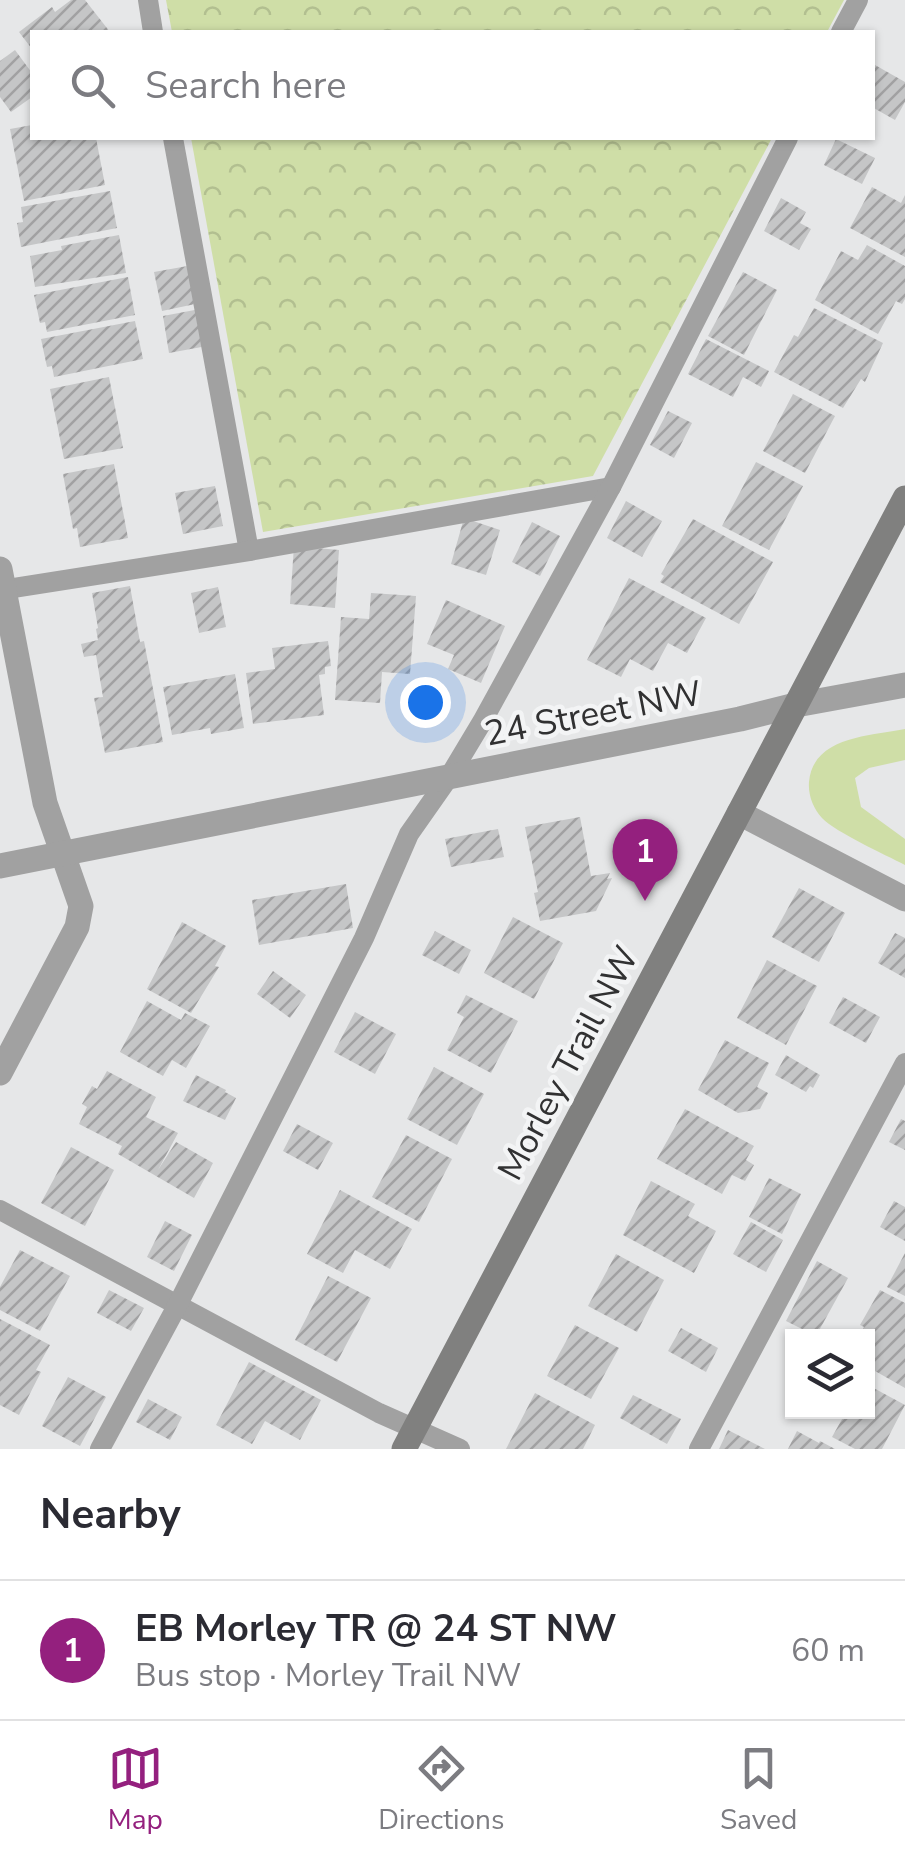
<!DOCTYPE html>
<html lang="en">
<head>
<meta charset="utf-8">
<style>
  :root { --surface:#fff; --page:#f2f2f3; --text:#2b2b33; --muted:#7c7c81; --line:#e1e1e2; --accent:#94207e }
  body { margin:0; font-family:"Nunito Sans",sans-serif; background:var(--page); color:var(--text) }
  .controls { position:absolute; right:30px; bottom:30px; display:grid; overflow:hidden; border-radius:0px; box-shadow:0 2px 8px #0004 }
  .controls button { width:90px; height:90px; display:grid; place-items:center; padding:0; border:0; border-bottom:2px solid var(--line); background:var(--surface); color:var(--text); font:50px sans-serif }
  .you { position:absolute; left:425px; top:702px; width:35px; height:35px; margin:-25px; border:8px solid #fff; border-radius:50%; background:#1a73e8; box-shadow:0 0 0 15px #1a73e833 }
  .badge { display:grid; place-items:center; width:65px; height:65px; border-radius:50%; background:var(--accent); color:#fff; font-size:32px; font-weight:700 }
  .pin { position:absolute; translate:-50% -82px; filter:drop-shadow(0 2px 5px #0008) }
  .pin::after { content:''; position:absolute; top:52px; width:35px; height:30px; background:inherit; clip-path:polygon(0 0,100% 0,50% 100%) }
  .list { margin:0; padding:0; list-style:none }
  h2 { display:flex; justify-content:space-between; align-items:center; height:130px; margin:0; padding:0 40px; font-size:42px }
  h2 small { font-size:32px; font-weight:400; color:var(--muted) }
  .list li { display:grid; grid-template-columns:65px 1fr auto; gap:30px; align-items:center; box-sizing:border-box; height:140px; padding:0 40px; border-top:2px solid var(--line) }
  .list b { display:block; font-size:38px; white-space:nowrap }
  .list p { margin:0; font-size:32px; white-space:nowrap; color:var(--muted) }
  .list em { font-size:32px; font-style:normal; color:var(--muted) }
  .icon { flex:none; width:55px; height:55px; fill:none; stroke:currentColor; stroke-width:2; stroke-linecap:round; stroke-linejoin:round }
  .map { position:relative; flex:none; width:905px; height:1449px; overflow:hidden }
  .search { position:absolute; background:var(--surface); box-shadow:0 2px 8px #0004; left:30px; right:30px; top:30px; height:110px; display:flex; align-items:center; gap:25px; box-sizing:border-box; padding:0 35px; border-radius:0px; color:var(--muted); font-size:38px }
  .sheet { height:270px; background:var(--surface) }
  nav { display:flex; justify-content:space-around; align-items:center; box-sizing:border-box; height:140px; border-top:2px solid var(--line); background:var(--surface); font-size:28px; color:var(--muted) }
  nav a { display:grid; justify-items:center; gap:5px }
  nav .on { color:var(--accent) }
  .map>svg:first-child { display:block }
  .grass { fill:#cfdea7 }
  .park { fill:url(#park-crowns) }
  .building { fill:url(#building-hatch) }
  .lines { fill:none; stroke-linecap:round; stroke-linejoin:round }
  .lane { stroke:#a1a1a1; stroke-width:20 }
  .street { stroke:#a1a1a1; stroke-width:25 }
  .secondary { stroke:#80807f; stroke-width:25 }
  .labels { text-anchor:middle; stroke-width:9; stroke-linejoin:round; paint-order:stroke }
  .street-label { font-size:35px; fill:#313132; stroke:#f3f4f5 }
</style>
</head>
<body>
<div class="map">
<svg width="905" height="1449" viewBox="0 0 905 1449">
  <defs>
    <pattern id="park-crowns" width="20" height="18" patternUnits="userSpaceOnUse" patternTransform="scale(2.5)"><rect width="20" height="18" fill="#cfdea7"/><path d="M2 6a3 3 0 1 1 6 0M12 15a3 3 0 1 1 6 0" fill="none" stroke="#b2bf90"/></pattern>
    <pattern id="building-hatch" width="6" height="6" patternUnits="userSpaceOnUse" patternTransform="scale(2.5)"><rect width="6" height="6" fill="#c5c6c7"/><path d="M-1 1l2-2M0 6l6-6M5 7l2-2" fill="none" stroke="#a1a1a2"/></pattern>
  </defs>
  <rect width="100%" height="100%" fill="#e6e7e8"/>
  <path class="grass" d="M905,729v31l-36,8 -14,10 6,29 44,32v26c-21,-11 -68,-32 -83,-47 -9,-10 -14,-23 -13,-36 4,-46 62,-46 96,-53z"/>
  <g class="park">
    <polygon points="166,0 844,0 827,32 172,32"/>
    <polygon points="191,138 772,138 593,476 263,532"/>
  </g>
  <g class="building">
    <polygon points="71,0 85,0 110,32 32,32 32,49 19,32 52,7 55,12"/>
    <polygon points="15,50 32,73 32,97 11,112 0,97 0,61"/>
    <polygon points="875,65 905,82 905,102 895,120 872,107 872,71"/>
    <polygon points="32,125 32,138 96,138 105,185 24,201 10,129"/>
    <polygon points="836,139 875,158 862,184 824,165"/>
    <polygon points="872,187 901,203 905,195 905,257 850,228"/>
    <polygon points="110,191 117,228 21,247 17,223 23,222 21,207"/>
    <polygon points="781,198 806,212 800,223 811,229 799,250 764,231"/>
    <polygon points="119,235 126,273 35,287 30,256 62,250 61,246"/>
    <polygon points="867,245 905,266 905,299 902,304 896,301 878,334 815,300 841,251 858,260"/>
    <polygon points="193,265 200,303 162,311 154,272"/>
    <polygon points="743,272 777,290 744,355 708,336"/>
    <polygon points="128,277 135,315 47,332 45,322 40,323 34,295"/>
    <polygon points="814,308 883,343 865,382 861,379 843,408 774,372 794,335 798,337"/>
    <polygon points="200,309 207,346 169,353 163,316"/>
    <polygon points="135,321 143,359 54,377 52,366 47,367 41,339"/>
    <polygon points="706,339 769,371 761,387 743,377 733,397 688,374"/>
    <polygon points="109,377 123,448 64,459 50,389"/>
    <polygon points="793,394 835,416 805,473 763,451"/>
    <polygon points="668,411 692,423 674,458 650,445"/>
    <polygon points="756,462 803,486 769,550 722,526"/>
    <polygon points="114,464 128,538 80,547 77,528 73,529 63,474"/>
    <polygon points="215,486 223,526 183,534 175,493"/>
    <polygon points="626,501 662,521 642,557 607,538"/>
    <polygon points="464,518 500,530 486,575 451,564"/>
    <polygon points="693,519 773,562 739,624 660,582 664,576 661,574"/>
    <polygon points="532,522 560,536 540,576 512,562"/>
    <polygon points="294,546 339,550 335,608 290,604"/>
    <polygon points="629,578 706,618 687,653 668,643 653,671 630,659 621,677 587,660"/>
    <polygon points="130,586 140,642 144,641 163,742 105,753 94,698 103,697 96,655 84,657 81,644 98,640 96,629 98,628 92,593"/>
    <polygon points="218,587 226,627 199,633 191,593"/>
    <polygon points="371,593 416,596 410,674 382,672 380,703 335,700 341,617 369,619"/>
    <polygon points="446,600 505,626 481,683 448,669 454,655 427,644"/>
    <polygon points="328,641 331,666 325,667 325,674 319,675 324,715 253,724 246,673 275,669 272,648"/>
    <polygon points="235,674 244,728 211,734 210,728 172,735 163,687"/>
    <polygon points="580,817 591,876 610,873 607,879 612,878 596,911 540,921 534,893 538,892 525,827"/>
    <polygon points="498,829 504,857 451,867 445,839"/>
    <polygon points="346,884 353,928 259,945 252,900"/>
    <polygon points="799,888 845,913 819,962 772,937"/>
    <polygon points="513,917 563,943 534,999 484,973"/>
    <polygon points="182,922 226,946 215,966 219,967 191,1013 147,989"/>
    <polygon points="435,931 471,950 459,974 422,955"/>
    <polygon points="895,933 905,938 905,978 878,963"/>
    <polygon points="767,960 817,986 786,1045 737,1018"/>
    <polygon points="273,971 306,995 290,1018 257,994"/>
    <polygon points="466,995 518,1021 491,1073 447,1050 464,1017 457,1013"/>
    <polygon points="843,997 880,1017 866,1043 829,1023"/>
    <polygon points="147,1001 181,1020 185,1013 210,1026 186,1068 172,1060 163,1076 120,1052"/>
    <polygon points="355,1012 396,1034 375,1074 334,1052"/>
    <polygon points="725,1040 769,1063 757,1087 768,1093 760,1109 738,1113 698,1090"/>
    <polygon points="786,1055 820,1075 813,1088 810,1086 806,1092 775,1075"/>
    <polygon points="434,1067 484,1094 457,1145 407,1119"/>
    <polygon points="107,1071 156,1097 146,1117 178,1133 158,1170 176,1142 213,1163 194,1198 118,1154 122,1146 79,1124 87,1107 82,1104 92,1086 97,1089"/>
    <polygon points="196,1075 226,1090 225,1092 236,1098 225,1120 183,1101"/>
    <polygon points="685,1109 754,1146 746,1160 754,1165 745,1181 732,1175 722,1194 657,1159"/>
    <polygon points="901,1119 905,1121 905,1150 889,1142"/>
    <polygon points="297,1124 333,1143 318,1170 283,1151"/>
    <polygon points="406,1135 452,1159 419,1222 372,1197"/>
    <polygon points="71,1147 114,1170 85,1226 41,1203"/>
    <polygon points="769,1178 801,1194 782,1234 749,1217"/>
    <polygon points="651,1181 695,1204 688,1216 716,1231 694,1273 623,1235"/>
    <polygon points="340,1190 412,1229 390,1269 355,1250 343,1273 307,1254"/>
    <polygon points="894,1201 905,1207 905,1241 880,1227"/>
    <polygon points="165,1221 192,1235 174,1271 147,1257"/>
    <polygon points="751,1222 783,1240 766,1272 733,1254"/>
    <polygon points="20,1250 70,1276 40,1331 0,1310 0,1287"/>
    <polygon points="905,1253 905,1296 887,1287"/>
    <polygon points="616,1254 664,1280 637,1332 588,1306"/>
    <polygon points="817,1261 848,1278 816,1336 786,1321"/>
    <polygon points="328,1276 371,1298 337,1362 295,1340"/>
    <polygon points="109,1290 144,1308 131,1331 97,1313"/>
    <polygon points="880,1290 905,1303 905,1388 868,1367 868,1336 859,1336 864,1327 860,1325"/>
    <polygon points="0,1319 50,1345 36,1370 41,1372 19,1415 0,1405"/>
    <polygon points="575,1325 619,1348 591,1399 547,1376"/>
    <polygon points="681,1328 718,1348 706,1372 668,1351"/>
    <polygon points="249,1362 321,1400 300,1440 265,1421 252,1444 216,1425"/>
    <polygon points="68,1377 106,1397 80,1446 42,1426"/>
    <polygon points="868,1385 905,1405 882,1449 855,1449 832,1437 846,1412 868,1412"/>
    <polygon points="535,1393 595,1425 583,1449 506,1449"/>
    <polygon points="633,1395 681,1419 667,1444 620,1418"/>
    <polygon points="148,1399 182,1417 170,1440 136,1422"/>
    <polygon points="728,1430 765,1449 719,1449"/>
    <polygon points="797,1431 819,1443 820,1441 835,1449 788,1449"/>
  </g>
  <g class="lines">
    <g class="lane">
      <polyline points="148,0 153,32"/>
      <polyline points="841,32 858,0"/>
      <polyline points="173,138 249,551"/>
      <polyline points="0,590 249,551 611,487"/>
      <polyline points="0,1210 379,1413 460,1449"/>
      <polyline points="100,1449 177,1306 364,938 409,834 449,777 482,722 611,487 788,138"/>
      <polyline points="699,1449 905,1063"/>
    </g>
    <g class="street">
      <polyline points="0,569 45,803 81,906 77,927 0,1073"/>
      <polyline points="739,813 905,899"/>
      <polyline points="0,866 740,719 796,705 905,685"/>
    </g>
    <polyline class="secondary" points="404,1449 905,498"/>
  </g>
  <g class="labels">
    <g class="street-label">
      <text transform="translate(593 713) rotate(-11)" y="12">24 Street NW</text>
      <text transform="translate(568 1063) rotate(-62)" y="12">Morley Trail NW</text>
    </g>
  </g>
</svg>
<div class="controls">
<button><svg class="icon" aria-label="layers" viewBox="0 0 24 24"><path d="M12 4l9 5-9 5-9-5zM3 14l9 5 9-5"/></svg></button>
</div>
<div class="you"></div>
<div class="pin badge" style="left:645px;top:901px">1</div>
<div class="search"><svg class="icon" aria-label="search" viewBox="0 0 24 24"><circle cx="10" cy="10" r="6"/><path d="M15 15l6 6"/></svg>Search here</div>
</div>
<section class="sheet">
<h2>Nearby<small></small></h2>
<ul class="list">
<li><span class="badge">1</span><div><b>EB Morley TR @ 24 ST NW</b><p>Bus stop · Morley Trail NW</p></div><em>60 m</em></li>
</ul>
</section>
<nav>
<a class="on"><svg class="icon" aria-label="map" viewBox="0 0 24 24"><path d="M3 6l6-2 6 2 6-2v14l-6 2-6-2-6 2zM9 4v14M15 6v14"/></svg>Map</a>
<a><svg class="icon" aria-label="directions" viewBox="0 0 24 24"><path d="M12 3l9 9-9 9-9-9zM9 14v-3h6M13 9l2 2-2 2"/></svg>Directions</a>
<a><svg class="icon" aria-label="saved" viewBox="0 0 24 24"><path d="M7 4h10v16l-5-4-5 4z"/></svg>Saved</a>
</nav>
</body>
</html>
